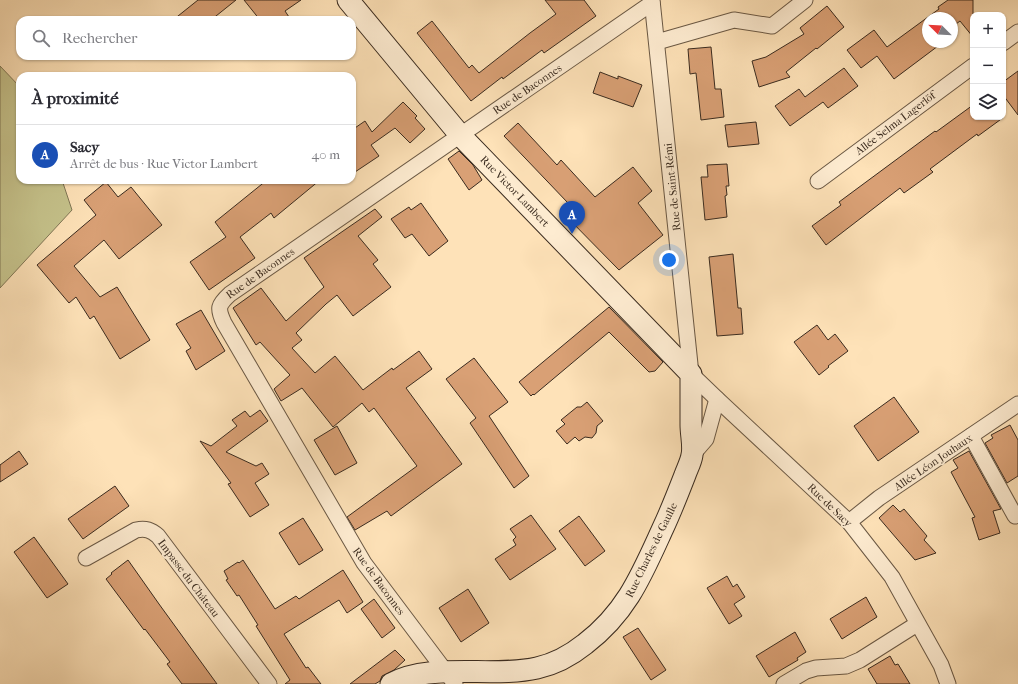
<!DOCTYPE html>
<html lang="fr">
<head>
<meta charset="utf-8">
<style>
  :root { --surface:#fff; --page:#f7f7f7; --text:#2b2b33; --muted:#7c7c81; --line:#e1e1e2; --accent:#b45309 }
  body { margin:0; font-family:"IM FELL French Canon",serif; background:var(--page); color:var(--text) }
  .controls { position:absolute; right:12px; top:12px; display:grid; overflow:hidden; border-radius:8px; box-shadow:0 1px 3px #0004 }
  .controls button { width:36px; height:36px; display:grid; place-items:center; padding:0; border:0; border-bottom:1px solid var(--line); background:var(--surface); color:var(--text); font:20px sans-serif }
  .compass { position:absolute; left:922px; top:12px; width:36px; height:36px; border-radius:50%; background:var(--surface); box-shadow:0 1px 3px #0004; rotate:294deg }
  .you { position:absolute; left:669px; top:260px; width:14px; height:14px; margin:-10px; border:3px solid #fff; border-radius:50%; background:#1a73e8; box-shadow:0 0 0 6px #1a73e833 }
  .badge { display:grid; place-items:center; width:26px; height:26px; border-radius:50%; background:var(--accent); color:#fff; font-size:13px; font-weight:700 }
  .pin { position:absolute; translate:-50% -33px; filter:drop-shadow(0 1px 2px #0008) }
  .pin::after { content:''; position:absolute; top:21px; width:14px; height:12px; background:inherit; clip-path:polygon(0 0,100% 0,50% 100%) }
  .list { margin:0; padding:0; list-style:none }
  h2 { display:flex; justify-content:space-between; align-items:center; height:52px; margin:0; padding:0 16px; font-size:17px }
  h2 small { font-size:13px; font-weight:400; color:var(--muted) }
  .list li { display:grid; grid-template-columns:26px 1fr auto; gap:12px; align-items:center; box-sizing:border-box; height:60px; padding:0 16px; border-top:1px solid var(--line) }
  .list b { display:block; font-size:15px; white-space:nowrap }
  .list p { margin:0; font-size:13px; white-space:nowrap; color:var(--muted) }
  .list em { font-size:13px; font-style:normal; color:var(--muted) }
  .icon { flex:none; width:22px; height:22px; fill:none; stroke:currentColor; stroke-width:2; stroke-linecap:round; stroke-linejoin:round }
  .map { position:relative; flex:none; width:1018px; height:684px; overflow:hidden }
  .search { position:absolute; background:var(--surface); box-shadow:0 1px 3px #0004; left:16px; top:16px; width:340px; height:44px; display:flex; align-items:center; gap:10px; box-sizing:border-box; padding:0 14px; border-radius:12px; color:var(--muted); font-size:15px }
  .panel { position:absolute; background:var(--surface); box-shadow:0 1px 3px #0004; left:16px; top:72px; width:340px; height:112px; border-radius:12px }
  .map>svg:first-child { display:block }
  .green { fill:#c5c28b; stroke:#807655 }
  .building { fill:#d9a075; stroke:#3a2b1f }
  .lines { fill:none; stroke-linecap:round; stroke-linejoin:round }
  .street-casing { stroke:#6b5945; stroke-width:17 }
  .secondary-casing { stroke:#3a2b1f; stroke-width:23 }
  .street { stroke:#feecd1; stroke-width:15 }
  .secondary { stroke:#feecd1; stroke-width:21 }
  .labels { text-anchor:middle; stroke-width:3.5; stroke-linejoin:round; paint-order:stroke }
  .street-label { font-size:11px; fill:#3a2b1f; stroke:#feecd1 }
</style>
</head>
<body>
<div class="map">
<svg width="1018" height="684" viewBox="0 0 1018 684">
  <rect width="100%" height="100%" fill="#fee2b8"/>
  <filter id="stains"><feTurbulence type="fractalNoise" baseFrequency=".005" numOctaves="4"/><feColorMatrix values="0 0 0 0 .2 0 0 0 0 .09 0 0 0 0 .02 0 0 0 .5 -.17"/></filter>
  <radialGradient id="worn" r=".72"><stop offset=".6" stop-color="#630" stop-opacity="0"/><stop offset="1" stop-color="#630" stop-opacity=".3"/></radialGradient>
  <polygon class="green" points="0,66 20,87 20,180 62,180 72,210 0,288"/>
  <g class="building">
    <polygon points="198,0 236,0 211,20 173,20"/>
    <polygon points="244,0 301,0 285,11 291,20 260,20"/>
    <polygon points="545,0 584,0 596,16 544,53 542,50 503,79 502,77 471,101 417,33 432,21 469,68 472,65 479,73 530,33 556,14"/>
    <polygon points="948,0 973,0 973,37 960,21 952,27 952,18 928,18 928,42 942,43 894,79 877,56 861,68 847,50 874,30 887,47 939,9 938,7"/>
    <polygon points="827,6 844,27 817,49 816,48 786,72 790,77 759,87 752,61 766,57 804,34 800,28"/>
    <polygon points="711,47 715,89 721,89 724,117 701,120 696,73 690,74 688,49"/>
    <polygon points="844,68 858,86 828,108 823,102 790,126 775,106 799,89 805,97"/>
    <polygon points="1018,71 1018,115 1003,95 1003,82"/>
    <polygon points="600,72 618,79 618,76 642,85 633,107 593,93"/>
    <polygon points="403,102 417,116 415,118 425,129 410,143 395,128 371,145 379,156 352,174 352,130 365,121 372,132"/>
    <polygon points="973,105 973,117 1004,117 978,136 977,134 930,169 933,172 904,193 900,188 826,245 812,226 841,205 839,202 935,131 936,132"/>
    <polygon points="756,122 759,144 728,147 725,125"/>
    <polygon points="518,123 557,165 561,160 595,197 633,167 652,191 638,203 663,235 619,270 561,211 568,203 504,136"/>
    <polygon points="459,151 473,165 482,180 469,190 448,159"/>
    <polygon points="727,164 729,186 726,186 727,195 725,196 727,217 705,220 701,177 708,177 707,165"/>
    <polygon points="267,180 320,180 274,218 271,213 240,237 255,258 209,290 190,262 226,237 215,222"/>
    <polygon points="106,182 118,197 131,187 162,225 119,259 104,240 74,266 100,297 117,287 150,340 120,359 94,316 90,319 76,297 69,303 37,265 96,215 84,200"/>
    <polygon points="421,203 448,241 429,256 412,234 405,238 391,219 409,207 411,210"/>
    <polygon points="375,209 382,217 358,236 378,260 373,264 391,287 353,316 337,295 326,304 296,333 302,340 292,348 315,373 335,356 363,390 392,368 393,370 419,351 432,369 406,388 462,464 391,516 387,511 355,530 347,517 417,466 374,408 369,412 362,403 333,427 302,388 281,401 274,389 290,375 260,342 256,345 233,308 261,288 286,321 324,287 304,258"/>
    <polygon points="733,254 738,308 741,308 743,334 717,336 709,257"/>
    <polygon points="609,307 663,362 655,371 649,372 609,332 534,395 533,394 531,396 519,382"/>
    <polygon points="201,310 225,351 196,370 186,351 191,348 176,324"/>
    <polygon points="817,325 828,340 835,334 848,351 828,366 829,367 819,375 794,342"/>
    <polygon points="474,358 508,402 489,416 529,476 514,488 470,423 476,418 446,379"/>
    <polygon points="894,397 919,432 878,461 854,426"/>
    <polygon points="587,402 603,421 597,426 596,433 592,438 585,437 579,441 575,437 567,444 556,431 565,424 561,420 577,407 581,407"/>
    <polygon points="260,410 268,421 226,452 256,466 262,463 269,474 255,483 269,505 250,517 228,484 231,483 200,441 211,446 237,426 232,420 245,411 250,417"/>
    <polygon points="1010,425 1018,440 1018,476 1007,483 985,443 993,438 991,435"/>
    <polygon points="337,426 357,463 335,475 314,440"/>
    <polygon points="19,451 28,464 0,482 0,465"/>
    <polygon points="969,451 1001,509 993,511 1000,533 979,540 972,518 975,517 951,472 958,468 953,460"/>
    <polygon points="115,486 129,506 83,539 68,519"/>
    <polygon points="893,505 900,512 904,509 927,536 924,540 936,553 915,560 879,518"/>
    <polygon points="531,515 556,549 510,580 495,559 516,545 513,540 516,537 510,529"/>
    <polygon points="579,516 605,551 585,566 559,531"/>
    <polygon points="303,518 323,550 299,565 279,533"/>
    <polygon points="34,537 68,584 47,598 14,552"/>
    <polygon points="128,560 159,604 217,684 182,684 167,664 170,662 145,629 144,630 106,579 112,574 111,573"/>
    <polygon points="243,560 275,609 296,596 299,599 343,570 363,602 347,613 339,600 284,634 306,668 308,667 321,684 285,684 290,680 256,626 258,625 239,595 237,596 226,580 228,579 224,571 238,562 239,563"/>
    <polygon points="727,576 733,587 737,584 745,597 734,604 742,616 729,624 707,588"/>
    <polygon points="468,589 489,623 461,642 439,608"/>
    <polygon points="866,597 877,617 842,639 830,619"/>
    <polygon points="374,599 395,628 382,638 361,609"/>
    <polygon points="638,628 666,670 651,680 623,637"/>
    <polygon points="795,632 806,652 797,658 798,660 769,677 756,656"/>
    <polygon points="395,650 405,660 394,670 382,676 380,681 375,684 350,684"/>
    <polygon points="890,656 895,665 898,664 910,684 877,684 868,669"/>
  </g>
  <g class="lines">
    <g class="street-casing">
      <g id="street">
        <polyline points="652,0 691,374 717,399 849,522 892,577 941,665 948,684"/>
        <polyline points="657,42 734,20 772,26 805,0"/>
        <polyline points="1003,43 1018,32"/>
        <polyline points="818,181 973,66"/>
        <polyline points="971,436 1015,516"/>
        <polyline points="693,454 706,439 717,399"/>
        <polyline points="849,522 879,498 1018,404"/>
        <path d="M86,558l50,-28c10,-2 15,0 22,6l111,148"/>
        <path d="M455,684l-91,-121 -140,-240c-7,-15 -6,-18 6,-29l422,-291"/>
        <polyline points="784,684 806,671 816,668 846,666 860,660 917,624"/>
      </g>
    </g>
    <g class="secondary-casing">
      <path id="secondary" d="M348,0l112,135 231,239c0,17 0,34 0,51 0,10 3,21 1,30 -1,7 -5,14 -7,20 -7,18 -14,36 -22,53 -21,46 -36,84 -78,116 -15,12 -30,20 -48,24 -44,10 -107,-6 -146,16"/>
    </g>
    <use href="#street" class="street"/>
    <use href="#secondary" class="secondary"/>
  </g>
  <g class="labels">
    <g class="street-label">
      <text transform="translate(527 89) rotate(-34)" y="4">Rue de Baconnes</text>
      <text transform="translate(895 123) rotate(-37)" y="4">Allée Selma Lagerlöf</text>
      <text transform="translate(672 187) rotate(-96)" y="4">Rue de Saint-Rémi</text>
      <text transform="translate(515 191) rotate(46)" y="4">Rue Victor Lambert</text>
      <text transform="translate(260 273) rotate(-35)" y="4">Rue de Baconnes</text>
      <text transform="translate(933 462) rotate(-34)" y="4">Allée Léon Jouhaux</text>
      <text transform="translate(830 505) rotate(44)" y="4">Rue de Sacy</text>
      <text transform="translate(651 550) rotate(-64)" y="4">Rue Charles de Gaulle</text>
      <text transform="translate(189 578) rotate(53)" y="4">Impasse du Château</text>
      <text transform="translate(379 581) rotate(54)" y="4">Rue de Baconnes</text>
    </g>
  </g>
  <rect width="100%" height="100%" filter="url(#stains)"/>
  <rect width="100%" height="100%" fill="url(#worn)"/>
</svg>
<div class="controls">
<button>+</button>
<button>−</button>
<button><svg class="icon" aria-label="layers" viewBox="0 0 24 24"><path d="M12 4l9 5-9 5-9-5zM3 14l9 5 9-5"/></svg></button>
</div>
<svg class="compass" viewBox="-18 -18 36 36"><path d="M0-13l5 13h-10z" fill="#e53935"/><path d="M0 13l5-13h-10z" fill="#7c7c81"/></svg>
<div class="you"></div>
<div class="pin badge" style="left:572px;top:234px;background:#1a4fb4">A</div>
<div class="search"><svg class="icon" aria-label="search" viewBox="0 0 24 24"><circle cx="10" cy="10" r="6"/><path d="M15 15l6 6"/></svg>Rechercher</div>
<section class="panel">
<h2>À proximité<small></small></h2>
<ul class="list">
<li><span class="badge" style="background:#1a4fb4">A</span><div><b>Sacy</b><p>Arrêt de bus · Rue Victor Lambert</p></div><em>40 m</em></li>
</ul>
</section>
</div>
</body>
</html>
